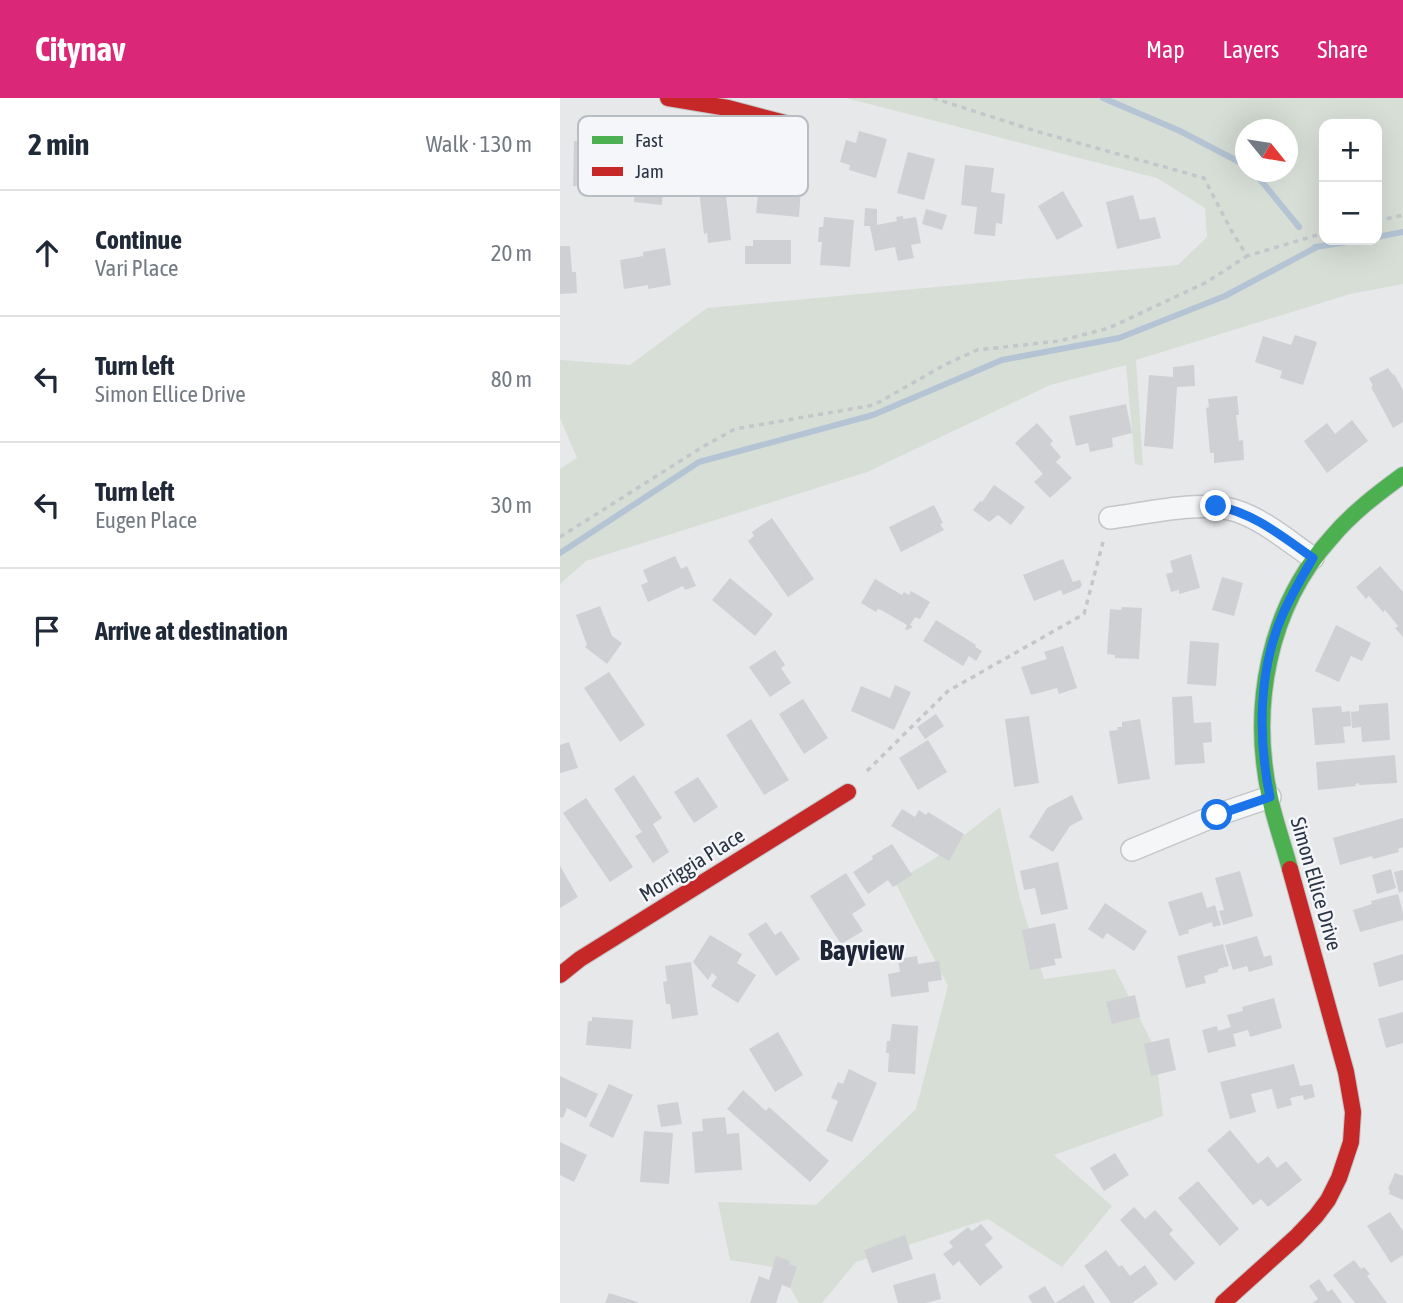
<!DOCTYPE html>
<html lang="en">
<head>
<meta charset="utf-8">
<style>
  :root { --surface:#fff; --page:#f2f2f3; --text:#1f2937; --muted:#747a83; --line:#e0e1e3; --accent:#db2777 }
  body { margin:0; font-family:"Asap Condensed",sans-serif; background:var(--page); color:var(--text) }
  .controls { position:absolute; right:21px; top:21px; display:grid; overflow:hidden; border-radius:14px; box-shadow:0 7px 28px #0002 }
  .controls button { width:63px; height:63px; display:grid; place-items:center; padding:0; border:0; border-bottom:2px solid var(--line); background:var(--surface); color:var(--text); font:35px sans-serif }
  .compass { position:absolute; left:675px; top:21px; width:63px; height:63px; border-radius:50%; background:var(--surface); box-shadow:0 7px 28px #0002; rotate:120deg }
  .stop { position:absolute; width:21px; height:21px; margin:-16px; border:5px solid #1a73e8; border-radius:50%; background:#fff }
  .stop.end { background:#1a73e8; border-color:#fff; box-shadow:0 2px 7px #0008 }
  .list { margin:0; padding:0; list-style:none }
  h2 { display:flex; justify-content:space-between; align-items:center; height:91px; margin:0; padding:0 28px; font-size:30px }
  h2 small { font-size:23px; font-weight:400; color:var(--muted) }
  .list li { display:grid; grid-template-columns:46px 1fr auto; gap:21px; align-items:center; box-sizing:border-box; height:126px; padding:0 28px; border-top:2px solid var(--line) }
  .list b { display:block; font-size:26px; white-space:nowrap }
  .list p { margin:0; font-size:23px; white-space:nowrap; color:var(--muted) }
  .list em { font-size:23px; font-style:normal; color:var(--muted) }
  .icon { flex:none; width:38px; height:38px; fill:none; stroke:currentColor; stroke-width:2; stroke-linecap:round; stroke-linejoin:round }
  .map { position:relative; flex:none; width:843px; height:1205px; overflow:hidden }
  header { display:flex; align-items:center; gap:42px; box-sizing:border-box; height:98px; padding:0 35px; background:var(--accent); color:#fff }
  header strong { font-size:33px }
  nav { display:flex; gap:38px; margin-inline-start:auto; font-size:24px }
  main { display:flex }
  aside { flex:1; background:var(--surface) }
  .map>svg:first-child { display:block }
  .green { fill:#d6ded6; fill-rule:evenodd }
  .lines { fill:none; stroke-linecap:round; stroke-linejoin:round }
  .stream { stroke:#b4c4d5; stroke-width:6 }
  .building { fill:#ced0d3 }
  .street-casing { stroke:#c4c6c8; stroke-width:24 }
  .fast-casing { stroke:#c4c6c8; stroke-width:18 }
  .jam-casing { stroke:#c4c6c8; stroke-width:18 }
  .path { stroke:#c5c6ca; stroke-width:3.5; stroke-dasharray:5 5; stroke-linecap:butt }
  .street { stroke:#f5f6f7; stroke-width:21 }
  .fast { stroke:#4caf50; stroke-width:16 }
  .jam { stroke:#c62828; stroke-width:16 }
  .route { stroke:#1a73e8; stroke-width:9 }
  .labels { text-anchor:middle; stroke-width:5; stroke-linejoin:round; paint-order:stroke }
  .street-label { font-size:21px; fill:#2b3445; stroke:#f4f6f9 }
  .district-label { font-size:28px; font-weight:bold; fill:#1d2536; stroke:#f4f6f9 }
  .key { fill:#f4f6f9; stroke:#b8bcc3; stroke-width:2 }
  .key-label { font-size:19px; fill:#2b3445 }
</style>
</head>
<body>
<header>
<strong>Citynav</strong>
<nav><a>Map</a><a>Layers</a><a>Share</a></nav>
</header>
<main>
<aside>
<h2>2 min<small>Walk · 130 m</small></h2>
<ul class="list">
<li><svg class="icon" aria-label="ahead" viewBox="0 0 24 24"><path d="M12 20V5M6 11l6-6 6 6"/></svg><div><b>Continue</b><p>Vari Place</p></div><em>20 m</em></li>
<li><svg class="icon" aria-label="left" viewBox="0 0 24 24"><path d="M17 20v-9H6M10 6l-5 5 5 5"/></svg><div><b>Turn left</b><p>Simon Ellice Drive</p></div><em>80 m</em></li>
<li><svg class="icon" aria-label="left" viewBox="0 0 24 24"><path d="M17 20v-9H6M10 6l-5 5 5 5"/></svg><div><b>Turn left</b><p>Eugen Place</p></div><em>30 m</em></li>
<li><svg class="icon" aria-label="arrive" viewBox="0 0 24 24"><path d="M6 21V4h12l-3 4 3 4H6"/></svg><div><b>Arrive at destination</b></div></li>
</ul>
</aside>
<div class="map">
<svg width="843" height="1205" viewBox="0 0 843 1205">
  <rect width="100%" height="100%" fill="#e6e8ea"/>
  <g class="green">
    <path d="M286,0h557v186l-53,10 -214,66 7,106 -8,-2 -9,-99 -76,20 -183,87 -281,89 -26,23v-115l17,-11 -17,-40v-58l70,5 77,-57 471,-43 29,-28 -2,-29 -48,-30zM764,26h53v116h-53zM685,32h42v42h-42z"/>
    <polygon points="440,709 460,801 484,881 555,871 595,951 603,1018 494,1057 552,1108 502,1169 428,1121 296,1164 262,1205 239,1205 219,1170 170,1162 158,1104 256,1107 356,1011 388,888 335,784 374,761"/>
  </g>
  <g class="lines">
    <g class="stream">
      <polyline points="543,0 620,33 685,67"/>
      <polyline points="694,74 739,129"/>
      <polyline points="817,139 843,134"/>
      <polyline points="755,149 800,142"/>
      <polyline points="0,455 139,364 313,317 442,262 559,240 665,198 755,150"/>
    </g>
  </g>
  <g class="building">
    <polygon points="299,33 327,41 316,80 289,72 290,67 280,64 286,42 296,45"/>
    <polygon points="14,43 31,44 31,59 46,59 45,88 13,88"/>
    <polygon points="79,51 106,53 102,107 74,104"/>
    <polygon points="348,54 375,61 364,102 337,95"/>
    <polygon points="405,67 434,70 431,94 445,96 442,126 436,125 435,138 414,136 417,109 401,107"/>
    <polygon points="164,80 171,142 148,145 147,135 144,136 138,83"/>
    <polygon points="199,87 241,91 239,119 196,115"/>
    <polygon points="503,93 523,128 497,142 478,108"/>
    <polygon points="573,97 580,122 595,119 601,140 557,151 546,104"/>
    <polygon points="305,110 317,111 317,127 337,123 336,119 343,118 343,121 356,119 361,145 351,147 354,160 338,163 335,149 315,153 310,128 304,128"/>
    <polygon points="366,111 387,117 382,132 362,126"/>
    <polygon points="264,119 294,122 290,169 260,167 262,144 258,144 259,129 263,129"/>
    <polygon points="193,142 231,142 231,166 185,166 185,148 193,148"/>
    <polygon points="0,148 10,148 12,174 16,174 17,195 0,196"/>
    <polygon points="105,150 111,187 88,191 88,187 64,191 60,162 83,158 83,154"/>
    <polygon points="735,237 757,244 743,287 720,280 722,273 695,264 703,238 731,247"/>
    <polygon points="634,267 635,288 617,289 613,351 584,348 589,277 613,279 613,269"/>
    <polygon points="828,270 833,277 834,276 843,292 843,324 833,330 811,289 813,288 809,280"/>
    <polygon points="677,298 679,317 676,317 679,343 683,342 684,362 654,365 654,355 650,355 646,310 649,309 648,301"/>
    <polygon points="566,306 572,335 552,340 553,349 530,354 528,345 516,348 509,318"/>
    <polygon points="792,322 808,343 767,375 744,343 767,325 775,336"/>
    <polygon points="477,325 493,343 490,346 501,359 496,364 512,380 490,400 474,384 483,376 455,345"/>
    <polygon points="434,387 465,409 451,427 438,417 429,424 413,412 420,403 422,404"/>
    <polygon points="374,407 383,425 380,426 384,432 341,454 329,429"/>
    <polygon points="212,420 254,481 228,499 188,443 194,438 192,434"/>
    <polygon points="631,456 640,490 619,496 619,492 611,494 606,476 613,474 610,463"/>
    <polygon points="115,458 121,471 127,468 136,488 125,492 123,488 88,504 81,487 88,484 83,472"/>
    <polygon points="503,461 513,484 520,482 522,487 520,490 503,497 501,492 474,503 463,477"/>
    <polygon points="820,468 843,494 843,539 835,530 838,528 825,512 823,514 809,498 806,501 796,489"/>
    <polygon points="662,479 683,485 674,518 652,512"/>
    <polygon points="170,480 213,516 195,538 152,502"/>
    <polygon points="315,481 342,497 344,494 349,497 351,493 370,504 360,521 355,519 350,527 353,529 347,532 345,531 347,527 323,513 318,511 316,514 301,505"/>
    <polygon points="40,508 52,538 62,545 47,566 25,549 27,547 16,517"/>
    <polygon points="562,509 582,510 579,561 555,560 555,557 547,556 550,511 561,512"/>
    <polygon points="376,522 416,547 415,549 422,553 416,563 409,558 403,568 363,543"/>
    <polygon points="776,527 811,545 802,563 791,558 779,584 755,573"/>
    <polygon points="630,543 659,545 656,588 627,586"/>
    <polygon points="503,548 517,590 499,596 497,590 471,597 461,569 487,561 484,554"/>
    <polygon points="215,552 225,567 221,570 231,585 210,599 189,569"/>
    <polygon points="49,574 85,627 60,644 24,590"/>
    <polygon points="335,587 351,594 334,632 291,613 301,588 330,600"/>
    <polygon points="632,598 634,625 651,624 652,644 643,645 645,665 615,667 612,599"/>
    <polygon points="243,601 268,640 244,656 219,616"/>
    <polygon points="828,605 830,642 802,644 801,629 792,630 791,614 799,613 799,607"/>
    <polygon points="781,608 782,614 790,613 791,628 783,629 785,645 755,647 752,610"/>
    <polygon points="376,616 384,628 365,641 357,629"/>
    <polygon points="469,618 479,685 454,689 445,621"/>
    <polygon points="191,621 229,682 204,697 166,637"/>
    <polygon points="580,621 590,681 558,686 549,633 558,632 557,629 562,629 562,624"/>
    <polygon points="368,642 387,674 358,692 339,660"/>
    <polygon points="9,644 18,670 0,675 0,647"/>
    <polygon points="835,657 837,685 799,687 799,685 795,686 796,688 758,692 756,664"/>
    <polygon points="74,677 102,720 93,726 109,754 93,765 75,738 82,734 54,691"/>
    <polygon points="138,679 158,709 134,725 114,694"/>
    <polygon points="512,697 523,721 510,728 493,754 469,739 487,710"/>
    <polygon points="26,700 73,769 50,784 3,715"/>
    <polygon points="342,711 355,719 359,712 366,717 368,714 404,736 389,763 331,728"/>
    <polygon points="843,720 843,749 838,751 839,754 813,761 812,758 780,767 773,740"/>
    <polygon points="332,746 352,777 333,789 328,782 308,796 293,774 313,761 312,758"/>
    <polygon points="498,764 508,811 481,817 475,790 464,792 460,773"/>
    <polygon points="0,768 18,799 0,810"/>
    <polygon points="831,771 836,790 817,796 812,777"/>
    <polygon points="843,772 843,793 839,795 834,774"/>
    <polygon points="680,773 693,818 663,827 659,813 664,812 655,780"/>
    <polygon points="286,775 306,807 292,816 303,833 281,846 250,798"/>
    <polygon points="642,794 647,810 655,807 661,827 653,829 652,824 628,832 629,835 619,838 608,804"/>
    <polygon points="838,796 843,815 843,822 800,834 793,812 812,806 811,803"/>
    <polygon points="545,805 587,833 574,853 547,835 543,841 528,831"/>
    <polygon points="206,824 215,837 221,833 240,861 216,878 188,836"/>
    <polygon points="495,825 502,860 494,861 496,867 470,872 462,832"/>
    <polygon points="150,837 182,856 177,865 196,877 178,905 151,888 157,879 152,875 148,882 133,864"/>
    <polygon points="697,838 704,859 711,857 713,867 689,874 687,868 673,872 665,847"/>
    <polygon points="663,846 669,868 658,871 658,874 644,878 646,885 626,890 617,858"/>
    <polygon points="843,856 843,882 819,889 813,865"/>
    <polygon points="357,858 358,866 379,863 382,882 368,884 369,894 331,899 328,876 340,874 338,861"/>
    <polygon points="131,864 138,917 112,921 110,906 106,906 103,884 107,883 105,868"/>
    <polygon points="575,897 580,919 552,926 546,904"/>
    <polygon points="714,900 722,930 690,939 688,932 673,936 676,948 648,955 642,932 657,928 658,933 671,929 667,917 683,913 682,909"/>
    <polygon points="843,914 843,945 826,950 818,921"/>
    <polygon points="32,919 73,922 71,951 26,947 28,923 32,923"/>
    <polygon points="332,926 358,928 355,976 328,974 329,955 326,955 327,943 330,943"/>
    <polygon points="218,934 243,977 215,994 189,951"/>
    <polygon points="609,940 616,972 591,978 584,946"/>
    <polygon points="734,966 740,988 752,986 755,999 744,1002 743,997 730,1000 732,1007 717,1011 712,991 691,996 696,1014 670,1021 660,984"/>
    <polygon points="289,971 317,985 292,1044 266,1033 278,1003 271,1000 278,984 283,986"/>
    <polygon points="0,978 38,996 26,1020 7,1010 3,1020 0,1019"/>
    <polygon points="49,986 73,997 53,1040 29,1028"/>
    <polygon points="183,992 206,1013 209,1009 269,1063 250,1084 167,1011"/>
    <polygon points="118,1004 122,1026 101,1029 97,1007"/>
    <polygon points="165,1019 167,1036 179,1035 182,1072 135,1075 132,1034 143,1033 142,1021"/>
    <polygon points="670,1032 698,1066 708,1058 717,1070 726,1063 742,1082 708,1109 701,1101 693,1107 647,1052"/>
    <polygon points="84,1033 113,1035 109,1086 80,1084"/>
    <polygon points="0,1044 27,1057 14,1084 0,1077"/>
    <polygon points="555,1055 569,1077 544,1093 530,1070"/>
    <polygon points="835,1075 843,1078 843,1102 829,1096 830,1092 828,1091"/>
    <polygon points="638,1083 679,1131 660,1148 618,1100"/>
    <polygon points="574,1109 585,1121 595,1112 613,1132 609,1136 635,1165 615,1183 560,1122"/>
    <polygon points="830,1114 843,1133 843,1157 831,1165 807,1128"/>
    <polygon points="421,1126 433,1140 425,1147 443,1169 420,1188 399,1163 393,1168 383,1156 393,1149 389,1144 408,1129 412,1133"/>
    <polygon points="345,1137 353,1161 312,1175 304,1152"/>
    <polygon points="546,1152 559,1169 562,1167 570,1178 585,1167 598,1186 572,1205 551,1205 524,1168"/>
    <polygon points="216,1158 230,1163 229,1166 237,1169 230,1190 222,1187 216,1205 190,1205 199,1178 209,1182"/>
    <polygon points="794,1162 801,1171 804,1169 810,1176 807,1178 827,1205 795,1205 773,1177"/>
    <polygon points="375,1175 381,1201 366,1205 338,1205 333,1187"/>
    <polygon points="759,1181 768,1194 772,1191 782,1205 752,1205 758,1201 749,1188"/>
    <polygon points="524,1187 535,1205 472,1205 468,1198 485,1188 495,1205"/>
    <polygon points="49,1195 78,1204 78,1205 45,1205"/>
  </g>
  <g class="lines">
    <g class="street-casing">
      <g id="street">
        <path d="M550,420c33,-4 88,-17 119,-9 29,6 59,32 84,49"/>
        <polyline points="572,752 657,717 710,699"/>
      </g>
    </g>
    <g class="fast-casing">
      <path id="fast" d="M730,771c-6,-23 -15,-47 -20,-71 -20,-91 -2,-190 61,-260 21,-25 46,-44 72,-63"/>
    </g>
    <g class="jam-casing">
      <g id="jam">
        <polyline points="108,0 168,10 225,25"/>
        <polyline points="0,877 20,861 288,694"/>
        <polyline points="663,1205 736,1139 756,1118 768,1102 779,1080 791,1044 793,1014 786,974 730,771"/>
      </g>
    </g>
    <g class="path">
      <polyline points="373,0 479,34 644,80 671,132 687,158 764,135"/>
      <polyline points="817,123 843,117"/>
      <polyline points="0,439 144,348 175,331 314,307 386,266 417,252 499,243 549,230 647,184 687,158"/>
      <polyline points="307,673 388,593 524,516 543,444"/>
    </g>
    <use href="#street" class="street"/>
    <use href="#fast" class="fast"/>
    <use href="#jam" class="jam"/>
  </g>
  <g class="lines">
    <path class="route" d="M656,408c37,6 67,31 97,52 -11,19 -22,37 -31,58 -24,56 -24,122 -12,181l-53,18"/>
  </g>
  <g class="labels">
    <g class="street-label">
      <text transform="translate(132 767) rotate(-32)" y="7">Morriggia Place</text>
      <text transform="translate(756 786) rotate(74)" y="7">Simon Ellice Drive</text>
    </g>
    <g class="district-label">
      <text x="302" y="862">Bayview</text>
    </g>
  </g>
  <rect x="18" y="18" width="230" height="80" rx="10" class="key"/>
  <rect x="32" y="38" width="31" height="8" fill="#4caf50"/>
  <rect x="32" y="69" width="31" height="9" fill="#c62828"/>
  <g class="key-label">
    <text x="75" y="49">Fast</text>
    <text x="75" y="80">Jam</text>
  </g>
</svg>
<div class="controls">
<button>+</button>
<button>−</button>
</div>
<svg class="compass" viewBox="-18 -18 36 36"><path d="M0-13l5 13h-10z" fill="#e53935"/><path d="M0 13l5-13h-10z" fill="#747a83"/></svg>
<div class="stop" style="left:657px;top:717px"></div>
<div class="stop end" style="left:656px;top:408px"></div>
</div>
</main>
</body>
</html>
